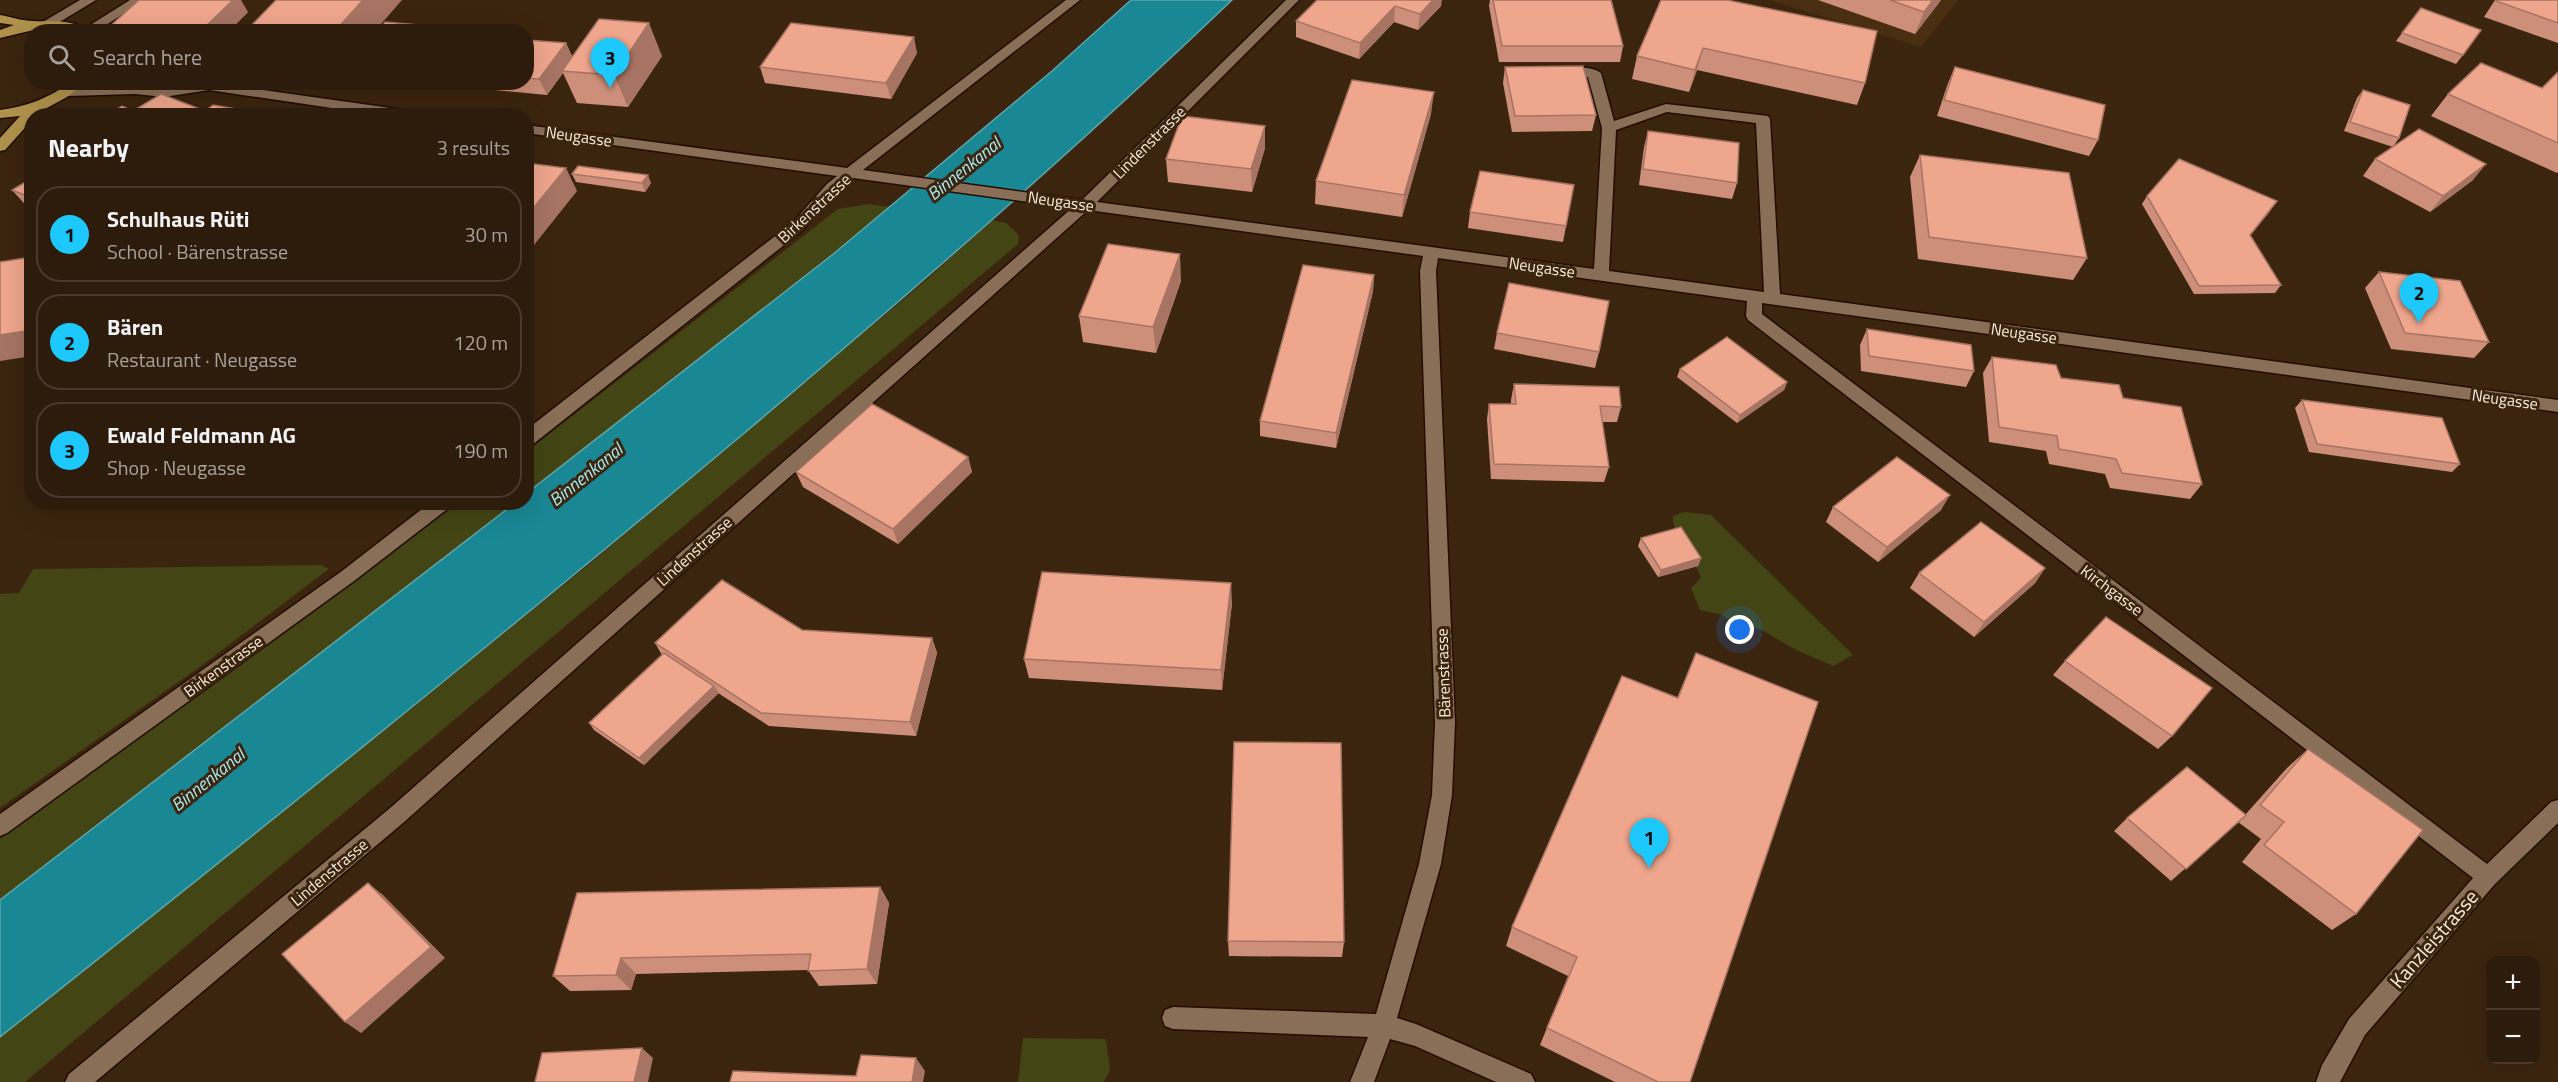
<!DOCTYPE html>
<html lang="en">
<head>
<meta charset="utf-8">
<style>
  :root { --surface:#2d1c0b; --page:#352514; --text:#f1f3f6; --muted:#a7a19d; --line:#483a2c; --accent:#1dc9fc }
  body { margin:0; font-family:"Titillium Web",sans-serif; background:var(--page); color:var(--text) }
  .controls { position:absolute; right:18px; bottom:18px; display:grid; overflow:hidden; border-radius:12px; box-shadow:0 6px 24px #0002 }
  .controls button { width:54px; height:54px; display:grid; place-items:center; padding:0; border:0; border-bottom:2px solid var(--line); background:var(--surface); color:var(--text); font:30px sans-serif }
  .you { position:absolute; left:1740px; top:630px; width:21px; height:21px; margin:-15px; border:4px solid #fff; border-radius:50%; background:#1a73e8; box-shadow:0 0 0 9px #1a73e833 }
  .badge { display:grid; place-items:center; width:39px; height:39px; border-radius:50%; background:var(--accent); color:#111; font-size:20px; font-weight:700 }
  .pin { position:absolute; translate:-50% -50px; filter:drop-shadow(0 2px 3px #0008) }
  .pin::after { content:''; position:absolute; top:32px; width:21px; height:18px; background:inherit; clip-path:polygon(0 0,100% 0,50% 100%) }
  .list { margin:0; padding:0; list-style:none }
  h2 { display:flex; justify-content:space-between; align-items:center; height:78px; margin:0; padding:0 24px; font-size:26px }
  h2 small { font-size:20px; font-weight:400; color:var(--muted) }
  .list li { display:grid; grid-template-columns:39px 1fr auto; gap:18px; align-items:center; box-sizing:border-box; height:96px; margin:0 12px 12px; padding:0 12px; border:2px solid var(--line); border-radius:24px }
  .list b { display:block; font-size:22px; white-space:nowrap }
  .list p { margin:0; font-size:20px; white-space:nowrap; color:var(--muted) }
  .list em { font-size:20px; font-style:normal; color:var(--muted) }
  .icon { flex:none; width:33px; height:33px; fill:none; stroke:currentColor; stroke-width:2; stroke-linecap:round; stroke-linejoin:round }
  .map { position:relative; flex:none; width:2558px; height:1082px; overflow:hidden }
  .search { position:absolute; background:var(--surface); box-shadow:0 6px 24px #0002; left:24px; top:24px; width:510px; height:66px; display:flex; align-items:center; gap:15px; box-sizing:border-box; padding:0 21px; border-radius:24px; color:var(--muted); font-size:22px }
  .panel { position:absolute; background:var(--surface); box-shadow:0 6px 24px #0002; left:24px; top:108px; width:510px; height:402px; border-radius:24px }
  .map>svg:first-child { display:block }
  .built { fill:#4a2e12 }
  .green { fill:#434514 }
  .water { fill:#1a8794; stroke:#5da5aa; stroke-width:1.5 }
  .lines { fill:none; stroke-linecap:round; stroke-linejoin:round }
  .minor-casing { stroke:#220d00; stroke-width:3 }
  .major-casing { stroke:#220d00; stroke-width:3 }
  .minor { fill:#8a6f58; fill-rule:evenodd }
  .major { fill:#ae914b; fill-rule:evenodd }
  .wall { fill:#cd8f79 }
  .shaded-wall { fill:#a77463 }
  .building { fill:#eea68d; stroke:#a77463; stroke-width:1.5 }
  .labels { text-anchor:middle; stroke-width:6; stroke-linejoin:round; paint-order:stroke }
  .street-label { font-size:16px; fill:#faebde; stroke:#3c250f }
  .water-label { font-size:18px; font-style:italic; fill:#a4edf7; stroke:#3c250f }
  .near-street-label { font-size:20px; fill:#faebde; stroke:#3c250f }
</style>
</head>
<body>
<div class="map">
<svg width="2558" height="1082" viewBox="0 0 2558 1082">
  <rect width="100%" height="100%" fill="#3c250f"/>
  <polygon class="built" points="1769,0 1958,0 1921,47"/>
  <g class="green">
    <polygon points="869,204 890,207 832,255 527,493 526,452 838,209"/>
    <polygon points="992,220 1006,223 1019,235 1018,244 25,1082 0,1082 0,1037 581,571 925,281"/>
    <polygon points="458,503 515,503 0,900 0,839"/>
    <path d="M1684,512l27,3 142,140 -20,11 -39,-17 -32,-19 -32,-9 -8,-6 -22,-5 -9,-22 10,-10c-6,-22 -29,-40 -28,-62z"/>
    <polygon points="321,565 329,569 201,666 0,808 0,594 19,593 33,569"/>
    <polygon points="1023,1038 1106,1039 1110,1070 1104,1082 1018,1082"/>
  </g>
  <path class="water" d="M1131,0h101c-158,151 -323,294 -490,435 -244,205 -493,404 -742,602v-137l515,-397 11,-1 1,-9 305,-238 220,-184z"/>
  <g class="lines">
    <g class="minor-casing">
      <g id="minor">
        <polygon points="80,0 96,0 53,26 43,26 41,23"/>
        <polygon points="130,0 145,0 95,32 79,32"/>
        <path d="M1066,0h14l-217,170 219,30 204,-200h13l-202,202 497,67 8,-141 -14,-51 -26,-1 -7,-4c8,-7 38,-6 46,1l13,48 52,-17 102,12 2,3 10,175 778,106v12l-796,-109v11l725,550 64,-62 7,-2v23l-63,61 -130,151 -25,47h-24l6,-17 27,-46 124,-141 -725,-558 -2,-4 1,-15 -309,-43 -2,13 19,452 -3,72 -11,69 -44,154 19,6 115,50 4,8h-39l-81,-36 -25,-7 -16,43h-24l18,-45 -195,-8 -8,-3 -3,-8 3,-8 8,-3 203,7 43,-150 13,-69 3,-72 -15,-452 3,-15 -335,-46 -685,613 -308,259h-30l4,-8 320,-265 683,-601 -219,-30 -16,12 -34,40 -271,215 -6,1v-16l267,-208 34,-38 10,-8 -311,-43v-8l321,43zM1667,112l89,11 8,169 -155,-21 7,-141z"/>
        <polygon points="205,82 419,112 426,116 386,116 209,90 164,97 135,94 68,96 61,92 68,88 135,86 164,89"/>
        <polygon points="431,502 453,502 450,507 354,581 7,833 0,836 0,814 342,571"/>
      </g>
    </g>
    <g class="major-casing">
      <g id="major">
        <path d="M0,15c11,2 23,6 33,6 19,1 41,-3 56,11l-47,-4 -42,10v-8l14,-5 -14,-2z"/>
        <path d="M71,82h15l-19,15 -35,19v4l-27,30 -5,1v-13l20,-22 -20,2v-8c26,-3 49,-12 71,-28z"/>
      </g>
    </g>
    <use href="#minor" class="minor"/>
    <use href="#major" class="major"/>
  </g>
  <g class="wall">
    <polygon points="1317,0 1441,6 1418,30 1394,22 1359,59 1296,37 1296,21"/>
    <polygon points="1490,0 1611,0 1623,46 1620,62 1499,62 1489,6"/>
    <polygon points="1661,0 1865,83 1857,105 1697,70 1689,92 1632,79 1637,56"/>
    <polygon points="1818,0 1941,0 1915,34"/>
    <polygon points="2495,0 2558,0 2558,43 2484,17"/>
    <polygon points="2421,8 2463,55 2456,64 2396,41"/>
    <polygon points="248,12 228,32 110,32 108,28"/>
    <polygon points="526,40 566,43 572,56 662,56 628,107 577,103 563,73 547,95 474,88 471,82 526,82"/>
    <polygon points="917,53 891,99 765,83 760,67"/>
    <polygon points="1505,67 1596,115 1592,131 1512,132 1503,83"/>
    <polygon points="1955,67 2098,140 2089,156 1937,116 1948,83"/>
    <polygon points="2558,72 2558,172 2557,173 2431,116 2448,94 2542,88"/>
    <polygon points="2363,90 2399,138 2393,147 2344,131 2357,98"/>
    <polygon points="1431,114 1402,217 1315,204 1316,181"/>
    <polygon points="1648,131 1737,183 1732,199 1639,185 1644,147"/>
    <polygon points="1265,148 1252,192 1168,182 1166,159"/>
    <polygon points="1920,155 2087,258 2073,280 1918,259 1910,177"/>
    <polygon points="2375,159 2473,180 2430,212 2363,176"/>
    <polygon points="572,174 651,183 645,192 576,182"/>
    <polygon points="32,178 32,212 12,190"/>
    <polygon points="1574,185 1563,242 1468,228 1470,212"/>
    <polygon points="2147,196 2271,210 2250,236 2281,285 2275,293 2194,294 2142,204"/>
    <polygon points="2379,272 2489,342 2474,358 2391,349 2365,288"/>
    <polygon points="1374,275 1373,291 1336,448 1260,436 1260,421"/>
    <polygon points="1181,281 1156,353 1083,342 1079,316"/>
    <polygon points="1867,329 1974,371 1966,387 1861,371 1860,345"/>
    <polygon points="1497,333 1599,352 1595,368 1494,349"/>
    <polygon points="1992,357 2061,378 2123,398 2202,484 2190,499 2110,488 2105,474 2049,464 2046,451 1989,442 1983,373"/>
    <polygon points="1680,369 1787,382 1784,390 1737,423 1677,377"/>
    <polygon points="1514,384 1621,407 1617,422 1602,422 1609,467 1604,482 1491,479 1487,419 1489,404 1511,404 1511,400"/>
    <polygon points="2302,400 2460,464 2452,472 2309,452 2295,408"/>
    <polygon points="968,457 972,472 898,544 803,487 796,472"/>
    <polygon points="1833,507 1941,510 1878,562 1826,522"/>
    <polygon points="1641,538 1701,558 1698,566 1658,577 1638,546"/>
    <polygon points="2045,568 2035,583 1974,637 1910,588 1919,573"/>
    <polygon points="1232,603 1222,690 1029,678 1024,659"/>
    <polygon points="802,630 932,638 937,653 916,736 769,726 718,693 644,765 594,730 589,723 662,655 655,643"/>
    <polygon points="1696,653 1690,1082 1615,1082 1540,1045 1568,976 1506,946 1512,927 1677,698"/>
    <polygon points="2065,661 2172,736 2158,749 2053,675"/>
    <polygon points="2308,749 2356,914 2332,930 2242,862 2261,839 2238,822 2171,881 2114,831 2127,818 2245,815 2287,768"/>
    <polygon points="880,887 889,903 877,984 819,986 808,970 636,974 631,990 570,991 553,976"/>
    <polygon points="1228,941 1344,942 1342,957 1229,956"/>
  </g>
  <g class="shaded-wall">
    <polygon points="233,0 241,0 248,12 228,32 200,32"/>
    <polygon points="363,0 402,0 374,32 334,32"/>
    <polygon points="1433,0 1442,0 1441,6 1418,30 1420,14"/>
    <polygon points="1933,0 1941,0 1915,34 1924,12"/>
    <polygon points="1395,6 1394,22 1359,59 1360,43"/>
    <polygon points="649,23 662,56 628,107 614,75"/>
    <polygon points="914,37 917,53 891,99 886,83"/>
    <polygon points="566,43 573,59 562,71 563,73 547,95 539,79"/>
    <polygon points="1703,48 1697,70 1689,92 1695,70"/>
    <polygon points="1434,92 1431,114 1402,217 1404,195"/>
    <polygon points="1265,126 1265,148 1252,192 1251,169"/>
    <polygon points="2486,164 2473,180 2430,212 2443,196"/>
    <polygon points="566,168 577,191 526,255 526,217"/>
    <polygon points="648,175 651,183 645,192 642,183"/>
    <polygon points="1180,254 1181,281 1156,353 1153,327"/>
    <polygon points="1374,275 1373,291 1336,448 1336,433"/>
    <polygon points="32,330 32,356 0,361 0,335"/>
    <polygon points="1787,382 1784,390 1737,423 1740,415"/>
    <polygon points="968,457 972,472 898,544 893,529"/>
    <polygon points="1950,495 1941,510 1878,562 1887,547"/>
    <polygon points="1701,558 1698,566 1658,577 1661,570"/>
    <polygon points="2045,568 2035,583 1974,637 1984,622"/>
    <polygon points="1231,583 1232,603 1222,690 1221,670"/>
    <polygon points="932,638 937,653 916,736 910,722"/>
    <polygon points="714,686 719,693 644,765 639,758"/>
    <polygon points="368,883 383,895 445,958 361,1033 345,1022"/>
    <polygon points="880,887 889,903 877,984 867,969"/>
    <polygon points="621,958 636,974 631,990 616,975"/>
    <polygon points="642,1048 653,1058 648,1082 634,1082"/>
    <polygon points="916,1058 925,1071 923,1082 912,1082"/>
  </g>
  <g class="building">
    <polygon points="139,0 233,0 200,32 134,32 108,28"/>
    <polygon points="276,0 363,0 334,32 245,32"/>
    <polygon points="1317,0 1433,0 1420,14 1395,6 1360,43 1296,21"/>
    <polygon points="1493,0 1611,0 1623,46 1502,46"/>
    <polygon points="1661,0 1727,0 1877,31 1865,83 1703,48 1695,70 1637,56"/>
    <polygon points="1890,0 1933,0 1924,12"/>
    <polygon points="2497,0 2558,0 2558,23 2496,1"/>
    <polygon points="2421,8 2481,30 2463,55 2402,33"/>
    <polygon points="599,19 649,23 614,75 562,71"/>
    <polygon points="385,22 453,28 451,32 377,32"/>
    <polygon points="791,23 914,37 886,83 760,67"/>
    <polygon points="526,40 566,43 539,79 526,78"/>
    <polygon points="2481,63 2542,88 2558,72 2558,143 2448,94"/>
    <polygon points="1583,66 1596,115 1515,116 1505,67"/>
    <polygon points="1955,67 2105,105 2098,140 1944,100"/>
    <polygon points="1352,80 1434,92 1404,195 1316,181"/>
    <polygon points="2363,90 2410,105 2399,138 2350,122"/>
    <polygon points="161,94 205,111 213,105 278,116 107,116 122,106 133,111"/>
    <polygon points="1182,116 1265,126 1251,169 1166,159"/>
    <polygon points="2419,129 2486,164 2443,196 2375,159"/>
    <polygon points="1648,131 1739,143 1737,183 1643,169"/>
    <polygon points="1920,155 2069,173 2087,258 1929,237"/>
    <polygon points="2179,159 2277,201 2250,235 2281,285 2199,286 2147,196"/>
    <polygon points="526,163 566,168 526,217"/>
    <polygon points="578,166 648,175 642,183 572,174"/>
    <polygon points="1480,171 1574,185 1566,226 1470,212"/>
    <polygon points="32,178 32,198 12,190"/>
    <polygon points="1108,244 1180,254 1153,327 1079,316"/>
    <polygon points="32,257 32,330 0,335 0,262"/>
    <polygon points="1303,265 1374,275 1336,433 1260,421"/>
    <polygon points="2379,272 2460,281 2489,342 2405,333"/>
    <polygon points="1509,283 1609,301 1599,352 1497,333"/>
    <polygon points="1867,329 1971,345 1974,371 1869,356"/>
    <polygon points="1727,337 1787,382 1740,415 1680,369"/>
    <polygon points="1992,357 2056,365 2061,378 2119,385 2123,398 2181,407 2202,484 2122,473 2116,459 2059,449 2057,436 1999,427"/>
    <polygon points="1514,384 1619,387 1621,407 1600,406 1609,467 1494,464 1489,404 1516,404"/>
    <polygon points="2302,400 2442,418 2460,464 2317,444"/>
    <polygon points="872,404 968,457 893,529 796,472"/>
    <polygon points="1897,457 1950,495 1887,547 1833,507"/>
    <polygon points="1981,522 2045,568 1984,622 1919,573"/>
    <polygon points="1681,527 1701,558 1661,570 1641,538"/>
    <polygon points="1042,572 1231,583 1221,670 1024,659"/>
    <polygon points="722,580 802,630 932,638 910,722 761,713 655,643"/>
    <polygon points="2106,617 2212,688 2172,736 2065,661"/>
    <polygon points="664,653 714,686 639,758 589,723"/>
    <polygon points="1696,653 1818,702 1690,1082 1658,1082 1547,1028 1577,957 1512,927 1622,676 1678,698"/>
    <polygon points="1234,742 1341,743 1344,942 1228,941"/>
    <polygon points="2308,749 2423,830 2356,914 2264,845 2284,822 2260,805"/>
    <polygon points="2187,767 2246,815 2186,869 2127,818"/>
    <polygon points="368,883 431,947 345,1022 282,954"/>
    <polygon points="880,887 867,969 808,971 811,954 621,958 616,975 553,976 577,893"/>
    <polygon points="642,1048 634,1082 535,1082 542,1053"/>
    <polygon points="861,1055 916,1058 912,1082 730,1082 733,1071 856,1076"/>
  </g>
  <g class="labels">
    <g class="street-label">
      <text transform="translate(579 136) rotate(8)" y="6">Neugasse</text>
      <text transform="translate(1149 142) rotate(-45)" y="6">Lindenstrasse</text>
      <text transform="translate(1061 201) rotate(8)" y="6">Neugasse</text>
      <text transform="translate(814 208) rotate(-43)" y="6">Birkenstrasse</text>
      <text transform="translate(1542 267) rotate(8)" y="6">Neugasse</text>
      <text transform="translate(2024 333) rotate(8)" y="6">Neugasse</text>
      <text transform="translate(2505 399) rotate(8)" y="6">Neugasse</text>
      <text transform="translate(694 551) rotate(-42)" y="6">Lindenstrasse</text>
      <text transform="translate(2112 590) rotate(37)" y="6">Kirchgasse</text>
      <text transform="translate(223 666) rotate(-36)" y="6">Birkenstrasse</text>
      <text transform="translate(1443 673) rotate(-92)" y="6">Bärenstrasse</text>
      <text transform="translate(329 872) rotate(-40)" y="6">Lindenstrasse</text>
    </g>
    <g class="water-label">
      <text transform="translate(964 169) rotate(-39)" y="6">Binnenkanal</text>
      <text transform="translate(586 475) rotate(-39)" y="6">Binnenkanal</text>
      <text transform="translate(208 780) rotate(-39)" y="6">Binnenkanal</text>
    </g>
    <g class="near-street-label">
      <text transform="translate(2434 939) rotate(-49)" y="7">Kanzleistrasse</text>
    </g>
  </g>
</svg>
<div class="controls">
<button>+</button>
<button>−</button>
</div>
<div class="you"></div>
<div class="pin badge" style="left:1649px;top:868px">1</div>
<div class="pin badge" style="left:2419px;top:323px">2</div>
<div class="pin badge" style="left:610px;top:88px">3</div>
<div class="search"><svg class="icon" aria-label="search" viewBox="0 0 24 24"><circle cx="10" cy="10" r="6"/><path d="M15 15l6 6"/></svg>Search here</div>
<section class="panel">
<h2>Nearby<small>3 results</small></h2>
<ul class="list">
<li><span class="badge">1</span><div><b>Schulhaus Rüti</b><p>School · Bärenstrasse</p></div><em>30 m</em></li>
<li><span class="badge">2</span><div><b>Bären</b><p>Restaurant · Neugasse</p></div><em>120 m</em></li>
<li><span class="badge">3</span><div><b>Ewald Feldmann AG</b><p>Shop · Neugasse</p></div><em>190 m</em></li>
</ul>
</section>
</div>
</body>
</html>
